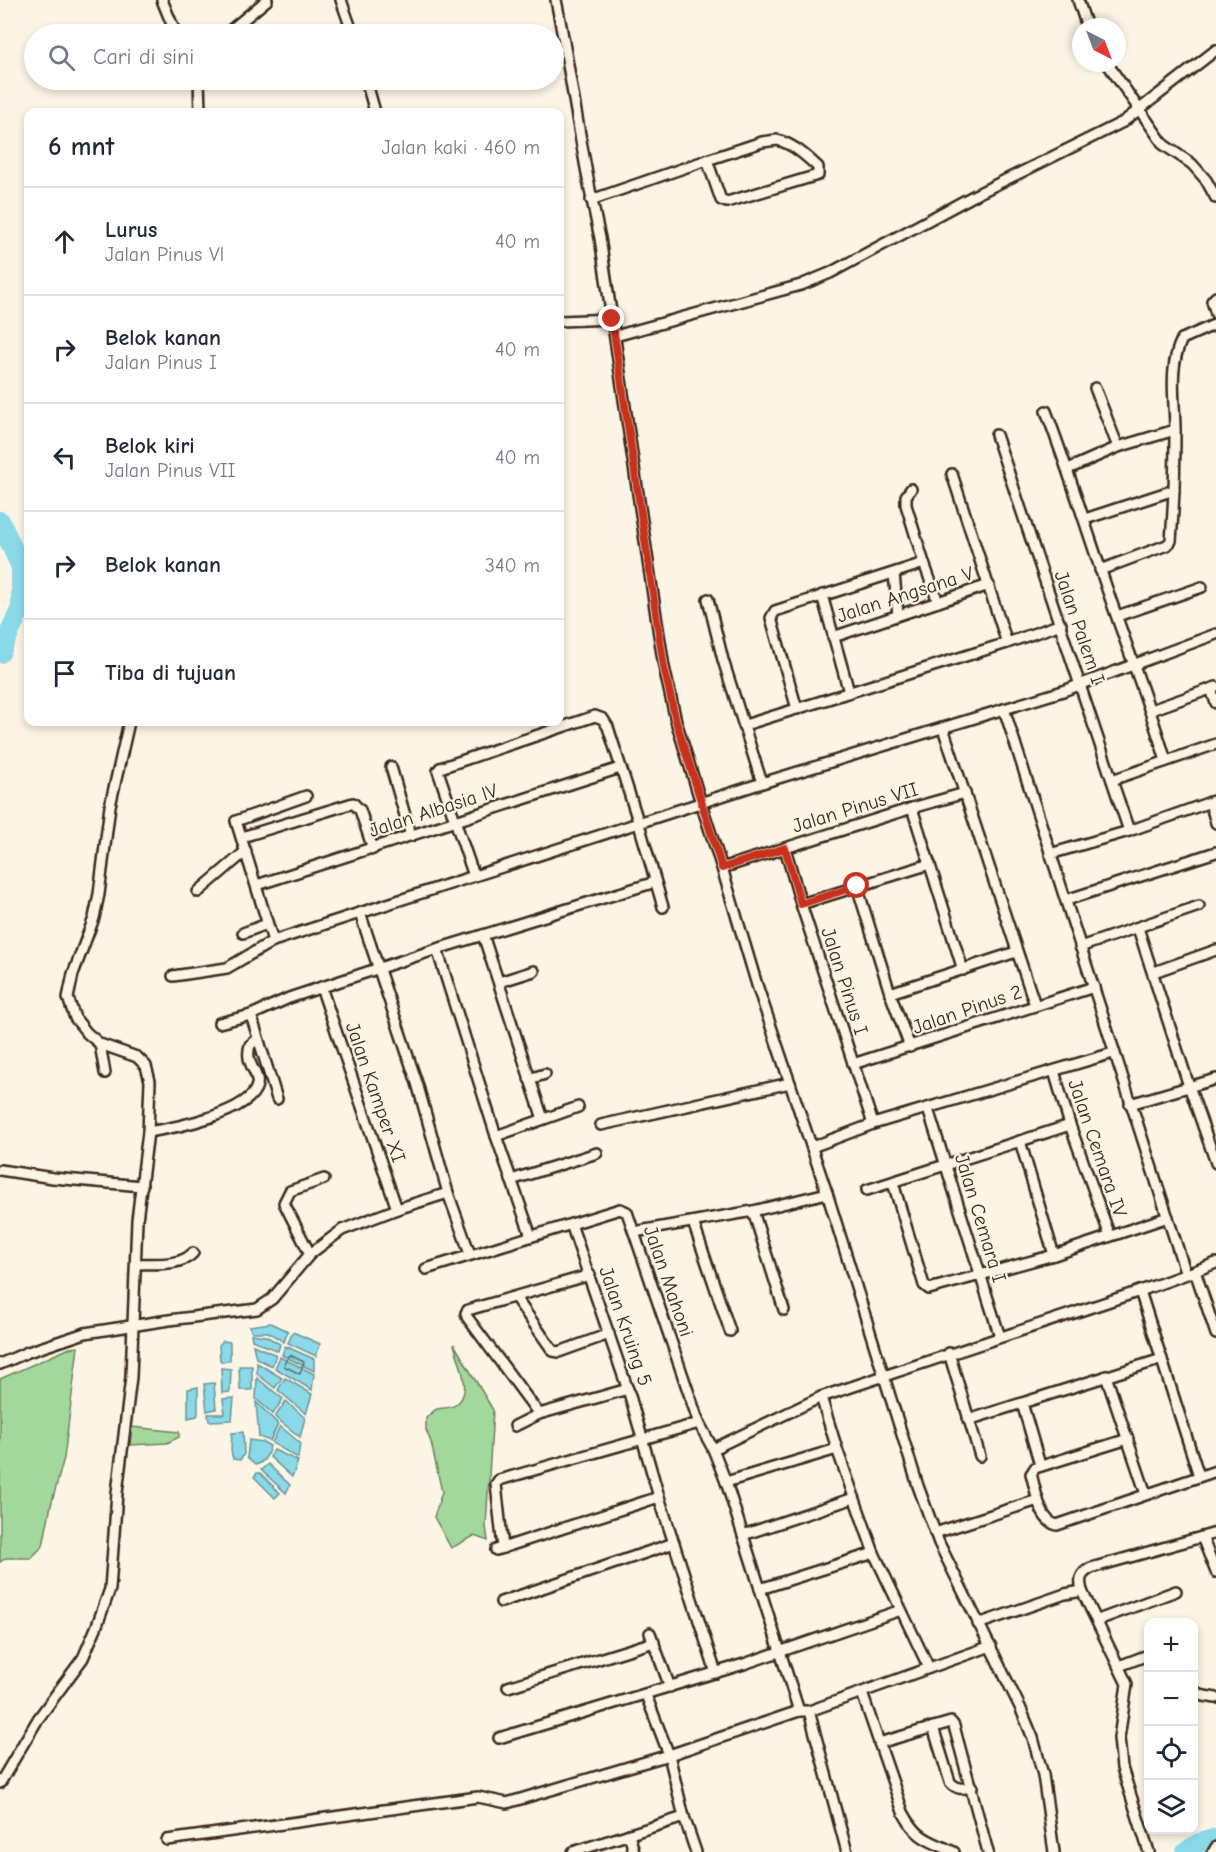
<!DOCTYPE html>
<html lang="id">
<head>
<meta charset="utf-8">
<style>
  :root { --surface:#fff; --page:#f2f2f3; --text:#1f2937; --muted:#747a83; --line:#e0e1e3 }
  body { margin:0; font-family:"Comic Neue",sans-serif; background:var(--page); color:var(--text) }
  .controls { position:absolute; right:18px; bottom:18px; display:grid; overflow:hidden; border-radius:12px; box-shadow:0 3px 9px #0003 }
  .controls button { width:54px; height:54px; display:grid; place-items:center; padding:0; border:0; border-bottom:2px solid var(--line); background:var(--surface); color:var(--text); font:30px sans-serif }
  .compass { position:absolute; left:1072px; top:18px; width:54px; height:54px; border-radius:50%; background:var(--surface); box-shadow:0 3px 9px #0003; rotate:138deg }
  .stop { position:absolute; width:18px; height:18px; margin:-14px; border:4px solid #c8321e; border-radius:50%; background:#fff }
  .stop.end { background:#c8321e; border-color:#fff; box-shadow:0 2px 6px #0008 }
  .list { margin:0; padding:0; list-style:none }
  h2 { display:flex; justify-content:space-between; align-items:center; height:78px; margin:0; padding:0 24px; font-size:26px }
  h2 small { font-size:20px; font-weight:400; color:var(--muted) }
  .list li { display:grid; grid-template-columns:39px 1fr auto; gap:18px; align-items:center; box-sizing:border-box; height:108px; padding:0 24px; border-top:2px solid var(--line) }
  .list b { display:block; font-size:22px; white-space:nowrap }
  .list p { margin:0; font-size:20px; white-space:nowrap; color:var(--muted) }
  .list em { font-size:20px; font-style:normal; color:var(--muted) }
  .icon { flex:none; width:33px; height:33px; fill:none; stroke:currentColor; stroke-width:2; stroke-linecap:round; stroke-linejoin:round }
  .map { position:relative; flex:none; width:1216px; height:1852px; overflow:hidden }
  .search { position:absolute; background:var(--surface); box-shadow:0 3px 9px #0003; left:24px; top:24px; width:540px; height:66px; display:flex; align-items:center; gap:15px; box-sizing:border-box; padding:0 21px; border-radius:33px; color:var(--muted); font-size:22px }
  .panel { position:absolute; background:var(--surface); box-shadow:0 3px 9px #0003; left:24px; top:108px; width:540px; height:618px; border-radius:12px }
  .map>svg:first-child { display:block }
  .green { fill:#a2d89c; stroke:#6e815d; stroke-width:1.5 }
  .water { fill:#8ad9e8; stroke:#6a9397; stroke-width:1.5 }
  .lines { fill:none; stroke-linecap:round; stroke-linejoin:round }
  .shore { stroke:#5b706f; stroke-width:1.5 }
  .river { stroke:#8ad9e8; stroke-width:20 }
  .street-casing { stroke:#3b2a1e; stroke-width:14 }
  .street { stroke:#fcf5e5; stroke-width:9 }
  .route { stroke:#c8321e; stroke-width:8 }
  .labels { text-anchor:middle; stroke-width:4.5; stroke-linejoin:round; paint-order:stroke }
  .street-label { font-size:20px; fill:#3b2a1e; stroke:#fcf5e5 }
</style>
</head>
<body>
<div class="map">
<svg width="1216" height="1852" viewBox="0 0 1216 1852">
  <rect width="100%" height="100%" fill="#fcf5e5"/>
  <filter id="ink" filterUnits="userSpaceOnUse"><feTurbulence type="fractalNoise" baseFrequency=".0167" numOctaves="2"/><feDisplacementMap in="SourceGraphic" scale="12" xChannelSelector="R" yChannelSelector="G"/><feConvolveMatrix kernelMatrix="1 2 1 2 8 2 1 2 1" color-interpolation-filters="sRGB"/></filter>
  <g filter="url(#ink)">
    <g class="green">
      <path d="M454,1344l39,66 -7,116 2,15 -14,-5 -23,12 -17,-31 8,-25 -11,-50 -5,-12v-12c3,-3 7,-7 11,-9 6,-2 12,0 18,-4 20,-13 3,-43 -1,-61z"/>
      <polygon points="78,1347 64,1458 51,1505 43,1546 31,1558 6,1558 0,1562 0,1379 70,1348"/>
      <polygon points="132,1427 179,1432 179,1437 167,1443 130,1445"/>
    </g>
    <g class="water">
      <polygon points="271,1323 288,1331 284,1342 268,1332 252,1332 249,1326"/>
      <polygon points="293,1332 320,1344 316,1356 288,1343"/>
      <polygon points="251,1334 266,1336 280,1344 278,1351 252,1340"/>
      <polygon points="223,1341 230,1342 230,1360 222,1362 220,1360 219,1345"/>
      <polygon points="253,1345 276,1355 272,1366 256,1358"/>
      <polygon points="285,1346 314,1359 314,1371 282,1355"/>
      <polygon points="280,1357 314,1374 312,1390 275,1368"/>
      <polygon points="257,1363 282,1378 275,1388 257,1374"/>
      <polygon points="239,1366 252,1366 252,1390 240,1390"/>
      <polygon points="221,1368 231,1369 230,1392 222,1393"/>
      <polygon points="257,1378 283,1399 273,1414 256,1399"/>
      <polygon points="285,1378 312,1394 306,1414 278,1390"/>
      <polygon points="214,1383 216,1409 207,1411 204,1384"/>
      <polygon points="198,1387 198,1414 197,1416 188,1418 188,1389"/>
      <polygon points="234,1398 232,1420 209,1421 208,1414 225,1414 223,1399"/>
      <polygon points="286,1401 305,1418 300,1437 275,1417"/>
      <polygon points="256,1402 278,1424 270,1441 259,1437"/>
      <polygon points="280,1426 300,1443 298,1458 272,1443"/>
      <polygon points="243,1432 244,1454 240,1460 233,1459 231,1451 232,1433"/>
      <path d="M249,1440l14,2 7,4c-2,9 -6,17 -15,19l-8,-7z"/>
      <polygon points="274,1450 298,1461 292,1477 270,1457"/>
      <polygon points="268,1464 290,1485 286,1493 261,1470"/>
      <polygon points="257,1473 260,1473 280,1493 275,1498 254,1477"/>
    </g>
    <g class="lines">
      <polygon class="shore" points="290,1355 304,1362 300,1374 284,1366 285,1362"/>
      <g class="river">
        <polyline points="0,521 21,567 21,608 0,653"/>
        <polyline points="1186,1852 1199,1843 1216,1838"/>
      </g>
      <g class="street-casing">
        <g id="street">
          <polyline points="162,0 176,34"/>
          <polyline points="341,0 353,34"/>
          <path d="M556,0c16,79 26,159 44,238l57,384 7,45 12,54 25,82 21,65 35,117 70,208 91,293 21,57 81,164 13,31 10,37 11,77"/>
          <polyline points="1078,0 1087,27"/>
          <polyline points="226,34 267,0"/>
          <polyline points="1107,63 1164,145 1192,164 1206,180 1216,198"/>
          <polyline points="199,80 200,112"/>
          <polyline points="366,80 375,112"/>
          <path d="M777,140c16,4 28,15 41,27v8l-91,27 -6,-2 -14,-40 55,-18z"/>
          <polyline points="591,200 707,160"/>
          <polyline points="1216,297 1212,301 1216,314"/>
          <polyline points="560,321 612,319"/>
          <polyline points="615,336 801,285 830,273 977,194 1123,122 1216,50"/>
          <polyline points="1095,388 1118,447"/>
          <path d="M1046,411c20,53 37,106 55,160 21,64 46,126 65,190"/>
          <polyline points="996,435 1129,831"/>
          <polyline points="1068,469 1118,447 1175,430"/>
          <polyline points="952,474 1007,643"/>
          <polyline points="911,489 906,496 906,505 924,563"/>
          <polyline points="1085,519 1174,490"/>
          <path d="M1100,570l67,-25 4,-4c3,-37 4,-74 4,-111 0,-29 -7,-63 7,-91l34,-15"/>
          <polyline points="894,574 898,615"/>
          <polyline points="822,595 849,692"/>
          <polyline points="708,599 723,660 762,783"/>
          <polyline points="1117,616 1202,587"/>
          <polyline points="833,637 989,585"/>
          <polyline points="1211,689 1216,703"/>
          <polyline points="797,709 771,618 775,611 924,563 938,602"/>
          <path d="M1004,709c60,189 121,377 182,565"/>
          <polyline points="1151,710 1216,687"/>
          <polyline points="745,725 1007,643 1061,624"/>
          <polyline points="943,728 1035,1005"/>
          <polyline points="391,767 411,836"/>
          <polyline points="1112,780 1216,744"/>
          <polyline points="1210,802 1216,823"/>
          <polyline points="912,808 963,970"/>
          <polyline points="242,837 353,803 360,810 373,849"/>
          <polyline points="785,848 801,904 873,1124"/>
          <polyline points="1050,854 1129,831 1216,800"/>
          <polyline points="722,868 912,808 965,793"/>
          <polyline points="474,876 438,771 440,768 595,716 603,719 608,727 639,824 663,907"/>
          <polyline points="257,885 620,768"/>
          <polyline points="857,886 890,993 910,1047"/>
          <polyline points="198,892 246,851"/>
          <polyline points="1066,900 1216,852"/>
          <polyline points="801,904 930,864"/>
          <polyline points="360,913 417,1083 448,1193 470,1254"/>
          <polyline points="1138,928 1189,1086 1216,1163"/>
          <polyline points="243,933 267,924"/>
          <polyline points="483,935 543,1119"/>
          <polyline points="273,941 236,821 306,796"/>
          <polyline points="1080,947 1199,906"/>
          <polyline points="437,949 496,1136 531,1236"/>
          <polyline points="1154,972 1216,950"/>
          <polyline points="173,976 227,968 273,941 762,783 1063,691 1216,634"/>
          <polyline points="499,982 534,971"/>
          <polyline points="321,987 397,1209"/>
          <polyline points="890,993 1016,952"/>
          <polyline points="251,1015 277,1099"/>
          <polyline points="219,1023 251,1015 289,998 437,949 649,884 654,881"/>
          <polyline points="100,1044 105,1073"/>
          <polyline points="853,1064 1094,987"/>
          <polyline points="1054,1071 1070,1125 1110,1236"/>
          <polyline points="529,1079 545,1074"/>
          <polyline points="1130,1104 1216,1079"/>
          <polyline points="928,1109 1000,1337"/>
          <polyline points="601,1125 790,1083"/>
          <path d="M148,1132c25,-4 103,-19 109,-47 3,-13 -13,-20 -7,-40l8,-6"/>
          <polyline points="496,1136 578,1107"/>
          <polyline points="1020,1141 1054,1255"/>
          <polyline points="812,1147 873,1124 1113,1053"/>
          <polyline points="0,1170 53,1178 142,1186"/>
          <polyline points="511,1180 597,1153"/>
          <polyline points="893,1183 924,1285 929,1289 1054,1255 1168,1217"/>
          <polyline points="867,1190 1070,1125"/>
          <polyline points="753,1211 784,1310"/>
          <polyline points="693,1222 730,1331"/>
          <polyline points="571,1224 630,1396 659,1497 716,1673"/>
          <polyline points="634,1232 753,1211 827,1193"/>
          <polyline points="310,1254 284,1203 290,1191 324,1179"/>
          <path d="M136,1264c17,-1 44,3 57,-11"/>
          <polyline points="426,1269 620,1209 627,1212 699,1423"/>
          <polyline points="1195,1271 1216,1263"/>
          <polyline points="1140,1291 1199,1476"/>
          <polyline points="515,1297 553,1351 559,1352 609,1334"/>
          <polyline points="949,1353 980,1456"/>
          <polyline points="0,1364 28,1352 85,1333 169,1320 257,1309 272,1299 310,1254 342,1230 397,1209 448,1193"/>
          <polyline points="1106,1376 1146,1494"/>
          <polyline points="821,1397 837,1449 874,1553 929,1668"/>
          <polyline points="1022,1403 1040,1465"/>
          <polyline points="539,1414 467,1317 466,1313 468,1310 590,1275"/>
          <polyline points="968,1420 1162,1359"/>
          <polyline points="515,1426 539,1414 628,1389"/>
          <path d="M1128,1439l-93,29 -4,6c5,16 8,47 26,51l159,-54"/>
          <polyline points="713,1449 821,1397 1140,1291 1195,1271 1216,1334"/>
          <polyline points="726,1482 837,1449"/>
          <polyline points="935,1533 1038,1500"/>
          <polyline points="743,1535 854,1498"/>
          <polyline points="1202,1537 1216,1572"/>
          <polyline points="503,1548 496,1484 499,1480 699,1423 713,1449 726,1482 799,1711"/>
          <polyline points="496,1550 659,1497"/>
          <polyline points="760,1589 874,1553"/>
          <polyline points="1082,1591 1127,1684 1119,1738 1122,1768 1149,1852"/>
          <polyline points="501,1602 674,1543"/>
          <polyline points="1098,1620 1176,1591"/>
          <path d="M978,1624l87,-30 17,-3c-3,-12 -2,-17 9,-23l125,-35"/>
          <polyline points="650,1633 670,1687"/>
          <polyline points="1119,1666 1148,1655"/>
          <polyline points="508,1687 654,1642"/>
          <polyline points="1196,1692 1204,1696 1216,1698"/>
          <path d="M862,1693l41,119c15,28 24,27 51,40"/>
          <polyline points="809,1711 847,1852"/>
          <path d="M933,1727l17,55c7,8 12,7 22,5"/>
          <polyline points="499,1738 744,1664 901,1610"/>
          <polyline points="879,1743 951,1722 954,1726 988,1852"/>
          <polyline points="0,1783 38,1719 83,1658 96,1628 110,1589 117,1493 131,1377 137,1220 148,1132 150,1081 146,1066 137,1057 100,1044 87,1033 75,1018 68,998 73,974 94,918 99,894 110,806 129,722"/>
          <polyline points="629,1834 634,1852"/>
          <polyline points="167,1840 478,1797 507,1803 669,1755 646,1695"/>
          <polyline points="573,1852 684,1817"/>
          <polyline points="696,1852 684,1817 669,1755 799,1711 809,1711 991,1646"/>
          <polyline points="1213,1852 1216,1847"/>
        </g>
      </g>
      <use href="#street" class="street"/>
    </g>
  </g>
  <g class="lines" filter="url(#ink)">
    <polyline class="route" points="612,319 664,667 676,721 722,868 785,848 801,904 857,886"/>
  </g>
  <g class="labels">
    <g class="street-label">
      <text transform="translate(905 594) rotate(-18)" y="7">Jalan Angsana V</text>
      <text transform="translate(1080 627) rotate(71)" y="7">Jalan Palem I</text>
      <text transform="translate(855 807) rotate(-17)" y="7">Jalan Pinus VII</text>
      <text transform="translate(433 810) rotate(-18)" y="7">Jalan Albasia lV</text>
      <text transform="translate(845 981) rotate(72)" y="7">Jalan Pinus I</text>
      <text transform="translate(967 1009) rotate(-19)" y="7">Jalan Pinus 2</text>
      <text transform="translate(376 1092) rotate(71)" y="7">Jalan Kamper XI</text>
      <text transform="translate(1098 1148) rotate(71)" y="7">Jalan Cemara IV</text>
      <text transform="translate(981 1218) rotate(73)" y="7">Jalan Cemara I</text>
      <text transform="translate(669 1281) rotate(71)" y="7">Jalan Mahoni</text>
      <text transform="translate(626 1326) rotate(71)" y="7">Jalan Kruing 5</text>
    </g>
  </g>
</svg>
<div class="controls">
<button>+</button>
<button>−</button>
<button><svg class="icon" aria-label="locate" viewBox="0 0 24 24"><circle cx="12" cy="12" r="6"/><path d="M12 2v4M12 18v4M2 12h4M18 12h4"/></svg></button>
<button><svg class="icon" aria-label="layers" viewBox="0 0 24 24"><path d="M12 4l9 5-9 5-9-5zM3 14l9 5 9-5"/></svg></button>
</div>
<svg class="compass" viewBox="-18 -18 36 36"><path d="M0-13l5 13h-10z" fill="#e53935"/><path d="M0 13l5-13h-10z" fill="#747a83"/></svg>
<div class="stop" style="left:857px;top:886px"></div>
<div class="stop end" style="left:612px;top:319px"></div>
<div class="search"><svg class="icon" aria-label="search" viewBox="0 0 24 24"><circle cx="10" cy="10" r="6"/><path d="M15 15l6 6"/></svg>Cari di sini</div>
<section class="panel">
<h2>6 mnt<small>Jalan kaki · 460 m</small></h2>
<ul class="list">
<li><svg class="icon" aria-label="ahead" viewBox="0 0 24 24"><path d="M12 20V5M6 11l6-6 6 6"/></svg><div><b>Lurus</b><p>Jalan Pinus Vl</p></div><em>40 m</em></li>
<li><svg class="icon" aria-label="right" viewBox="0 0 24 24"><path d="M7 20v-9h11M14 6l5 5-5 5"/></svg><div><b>Belok kanan</b><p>Jalan Pinus I</p></div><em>40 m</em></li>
<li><svg class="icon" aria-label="left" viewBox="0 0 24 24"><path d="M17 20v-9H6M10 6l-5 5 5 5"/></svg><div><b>Belok kiri</b><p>Jalan Pinus VII</p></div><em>40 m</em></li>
<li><svg class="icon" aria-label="right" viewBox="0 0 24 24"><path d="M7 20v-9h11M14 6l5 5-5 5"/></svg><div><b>Belok kanan</b></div><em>340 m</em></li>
<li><svg class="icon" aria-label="arrive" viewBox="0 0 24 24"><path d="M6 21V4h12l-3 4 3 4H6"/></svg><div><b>Tiba di tujuan</b></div></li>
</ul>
</section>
</div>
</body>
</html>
